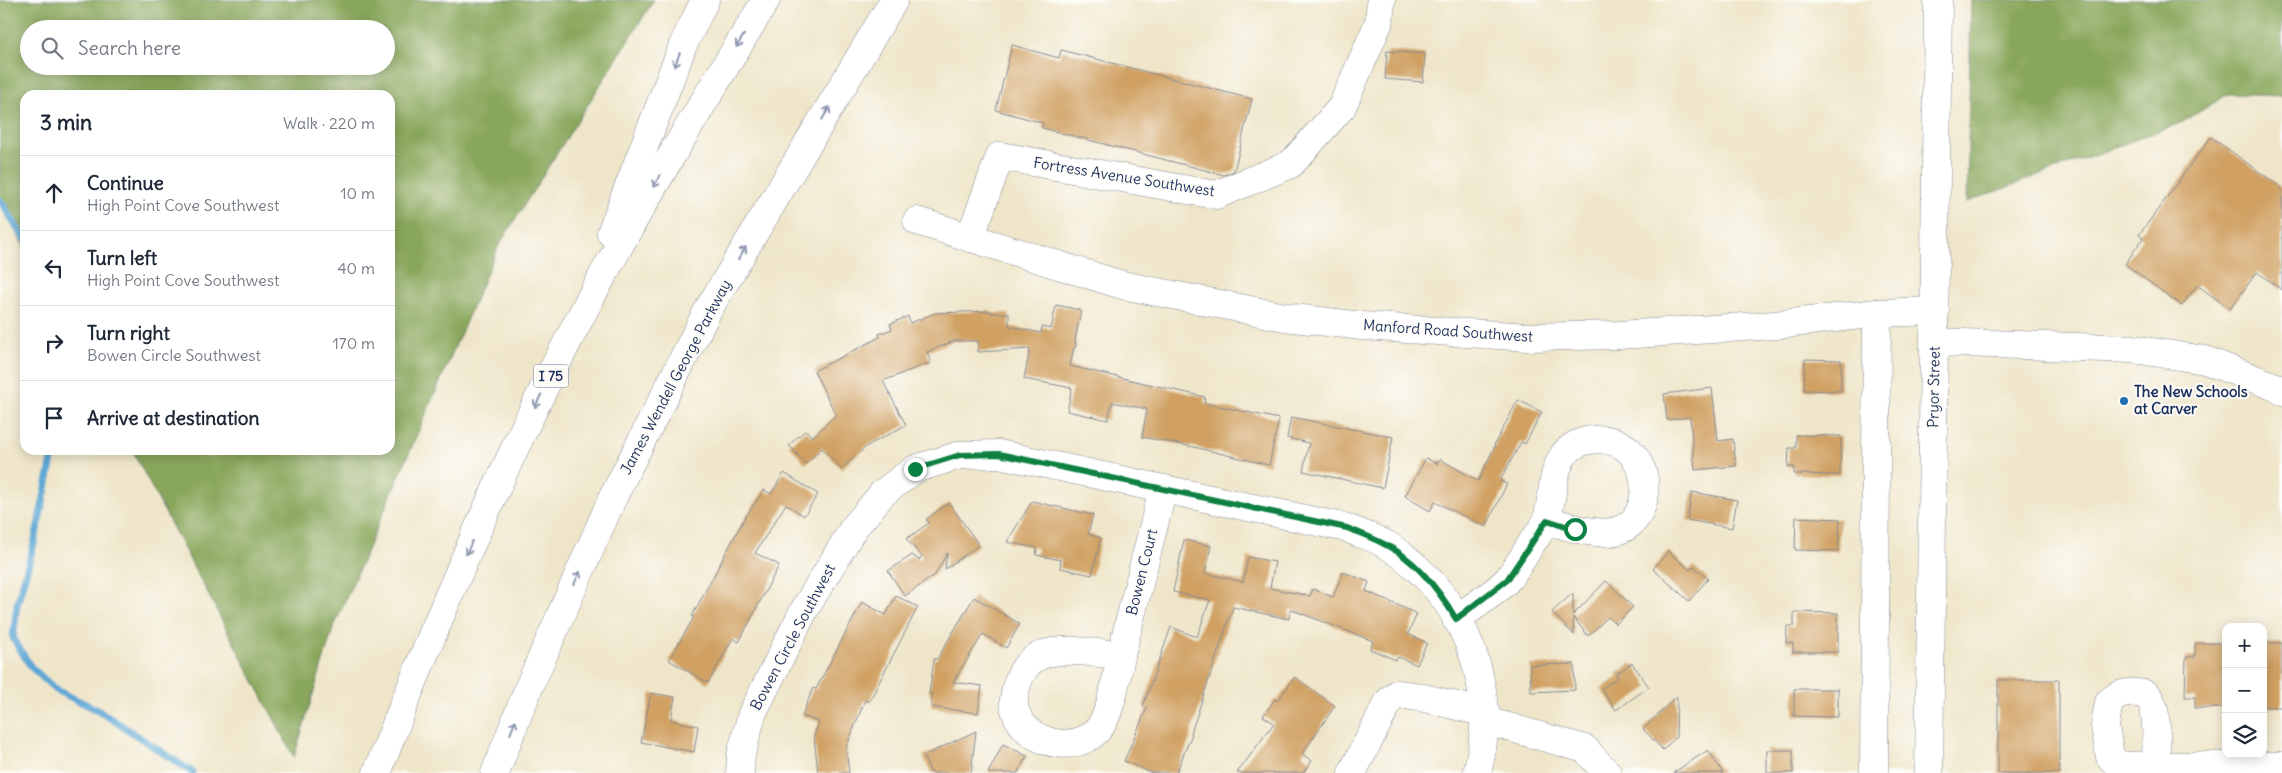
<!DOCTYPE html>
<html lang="en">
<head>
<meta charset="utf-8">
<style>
  :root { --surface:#fff; --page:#f2f2f3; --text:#1f2937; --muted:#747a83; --line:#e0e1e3 }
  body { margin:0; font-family:Delius,sans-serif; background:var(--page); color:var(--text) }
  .controls { position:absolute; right:15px; bottom:15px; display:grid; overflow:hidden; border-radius:10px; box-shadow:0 2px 12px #0003 }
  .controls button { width:45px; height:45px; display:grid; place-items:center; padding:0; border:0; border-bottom:1px solid var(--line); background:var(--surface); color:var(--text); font:25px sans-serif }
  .stop { position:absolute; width:15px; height:15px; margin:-11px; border:4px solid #0b8043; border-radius:50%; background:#fff }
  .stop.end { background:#0b8043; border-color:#fff; box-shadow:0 1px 5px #0008 }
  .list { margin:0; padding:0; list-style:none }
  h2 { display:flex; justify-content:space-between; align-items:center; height:65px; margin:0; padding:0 20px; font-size:21px }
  h2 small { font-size:16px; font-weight:400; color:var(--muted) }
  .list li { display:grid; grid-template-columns:32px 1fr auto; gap:15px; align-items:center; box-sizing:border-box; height:75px; padding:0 20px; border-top:1px solid var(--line) }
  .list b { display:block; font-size:19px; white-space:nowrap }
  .list p { margin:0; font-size:16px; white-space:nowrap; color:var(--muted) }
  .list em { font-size:16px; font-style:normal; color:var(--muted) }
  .icon { flex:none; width:28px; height:28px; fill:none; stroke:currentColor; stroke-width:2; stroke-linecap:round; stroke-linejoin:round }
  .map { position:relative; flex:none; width:2282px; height:773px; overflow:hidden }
  .search { position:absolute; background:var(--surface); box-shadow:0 2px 12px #0003; left:20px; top:20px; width:375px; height:55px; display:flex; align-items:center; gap:12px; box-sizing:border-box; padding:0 18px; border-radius:28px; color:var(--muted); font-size:19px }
  .panel { position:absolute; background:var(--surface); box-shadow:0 2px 12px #0003; left:20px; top:90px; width:375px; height:365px; border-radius:15px }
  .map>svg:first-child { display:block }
  .forest { fill:#89a75b; stroke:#526b5c; fill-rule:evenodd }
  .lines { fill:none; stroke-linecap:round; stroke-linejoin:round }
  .stream { stroke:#5ea8d6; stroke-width:7 }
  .building { fill:#d0a163 }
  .minor-casing { stroke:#858a94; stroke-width:29 }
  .major-casing { stroke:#858a94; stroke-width:29 }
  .highway-casing { stroke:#858a94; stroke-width:29 }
  .minor { stroke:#fff; stroke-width:28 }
  .major { stroke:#fff; stroke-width:28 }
  .highway { stroke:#fff; stroke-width:28 }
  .oneway { stroke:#8d97ae }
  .route { stroke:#0b8043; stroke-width:6 }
  .poi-dot { fill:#1f6fb2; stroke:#fdfcf7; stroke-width:2 }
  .labels { text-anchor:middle; stroke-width:4; stroke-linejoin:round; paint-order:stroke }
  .shield { fill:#fdfcf7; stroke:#5f6c8c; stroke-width:1 }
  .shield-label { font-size:14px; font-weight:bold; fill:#1b2f5e }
  .street-label { font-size:15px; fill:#1b2f5e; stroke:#fdfcf7 }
  .poi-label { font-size:15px; font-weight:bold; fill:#1b2f5e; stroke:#fdfcf7; text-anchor:start }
</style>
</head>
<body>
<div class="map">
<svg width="2282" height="773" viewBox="0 0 2282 773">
  <rect width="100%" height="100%" fill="#fdfcf7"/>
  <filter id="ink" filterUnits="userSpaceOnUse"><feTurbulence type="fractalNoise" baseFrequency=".02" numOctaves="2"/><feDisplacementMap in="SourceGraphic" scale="10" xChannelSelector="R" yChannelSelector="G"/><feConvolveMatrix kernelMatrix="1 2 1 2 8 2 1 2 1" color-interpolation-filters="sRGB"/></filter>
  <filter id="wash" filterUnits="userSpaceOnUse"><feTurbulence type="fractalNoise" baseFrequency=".0096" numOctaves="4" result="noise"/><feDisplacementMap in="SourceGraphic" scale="20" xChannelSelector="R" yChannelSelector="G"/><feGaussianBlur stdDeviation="1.12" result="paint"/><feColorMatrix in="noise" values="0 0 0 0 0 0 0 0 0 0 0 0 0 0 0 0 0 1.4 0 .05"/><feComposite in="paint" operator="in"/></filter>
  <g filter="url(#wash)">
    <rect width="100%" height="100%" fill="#efe6ca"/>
    <g class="forest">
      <path d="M0,0h654l-155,245 -166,384 -39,128 -162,-307h258v-355h-365v153l-25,-47zM29,29h357v37h-357z"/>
      <polygon points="1971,0 2282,0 2282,96 2228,94 2183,122 1967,202"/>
    </g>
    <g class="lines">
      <g class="stream">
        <polyline points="0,200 25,240"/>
        <polyline points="54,450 35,540 17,605 13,638 31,667 56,690 98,710 192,772"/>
      </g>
    </g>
    <g id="blocks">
      <g class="building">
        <polygon points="1012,45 1059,58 1061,50 1252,99 1234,171 1224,175 1042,128 1043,123 996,110"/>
        <polygon points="1387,51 1425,54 1423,82 1385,79"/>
        <polygon points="2211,137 2282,188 2282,290 2257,272 2230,309 2197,285 2182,306 2125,264 2143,238 2139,235"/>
        <polygon points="1056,305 1081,310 1075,340 1076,347 1074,347 1070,366 1205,397 1204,403 1279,419 1269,465 1194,447 1142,437 1147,409 1112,402 1108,420 1067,411 1072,388 1024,379 1030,349 978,352 978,341 954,341 927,352 931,362 883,381 906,425 867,446 841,469 822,448 806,464 789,445 806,430 812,437 836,415 814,371 880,337 879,334 892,329 890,324 908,316 910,323 935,313 991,311 991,313 1009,313 1009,326 1041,333 1042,327 1051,329"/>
        <polygon points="1805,359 1841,360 1841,391 1804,390"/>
        <polygon points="1712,388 1718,441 1733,439 1736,466 1695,470 1690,417 1667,420 1664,394"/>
        <polygon points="1518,400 1542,412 1525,444 1521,442 1500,481 1507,484 1486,527 1435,502 1430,511 1405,496 1426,458 1437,464 1440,459 1478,481 1495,446 1494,445"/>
        <polygon points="1291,417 1393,437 1383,488 1303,471 1309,443 1287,438"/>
        <polygon points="1796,435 1841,436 1840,475 1794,474 1794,467 1788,467 1789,448 1796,448"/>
        <polygon points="784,473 818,494 804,516 786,504 755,553 779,565 739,642 733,638 708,683 669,660 694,617 692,616 744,519 764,490 771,494"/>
        <polygon points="1692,492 1737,500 1732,528 1687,520"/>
        <polygon points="1032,501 1093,515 1088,534 1101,538 1092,575 1060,568 1061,560 1036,555 1037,548 1007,542"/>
        <polygon points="949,503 979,545 945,569 947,553 935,575 905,596 888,571 912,555 919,560 922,556 906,539 929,523 926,519"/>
        <polygon points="1796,517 1840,519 1838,551 1795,550"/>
        <polygon points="1184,540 1211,546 1205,573 1243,582 1248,557 1275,562 1270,588 1310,596 1313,589 1333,597 1343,572 1369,582 1366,591 1417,614 1408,634 1427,643 1417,665 1398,657 1396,660 1370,649 1373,641 1290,609 1289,619 1233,607 1191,733 1192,734 1176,773 1152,773 1124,761 1147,708 1143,706 1171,627 1197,637 1210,600 1173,592"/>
        <polygon points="1668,551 1690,570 1693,566 1708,579 1689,601 1653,569"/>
        <polygon points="1606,581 1633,607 1616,624 1608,617 1588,636 1573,617 1574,635 1552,612 1573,593 1573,615"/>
        <polygon points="896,596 918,607 869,702 865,700 846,748 849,773 818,773 814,736 819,722 802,716 813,688 816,689 862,602 886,615"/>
        <polygon points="974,597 1020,624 1006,648 983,634 953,682 982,686 978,713 931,707 932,694 929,694 934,659 937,659"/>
        <polygon points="1794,612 1838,613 1838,652 1793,652 1793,643 1786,643 1787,626 1794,626"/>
        <polygon points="2195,643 2226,643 2226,708 2195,708 2195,697 2185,697 2186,657 2195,657"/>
        <rect x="2263" y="643" width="19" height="64"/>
        <polygon points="1632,663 1649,687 1616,710 1601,689 1618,677 1616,674"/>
        <polygon points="1574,664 1575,690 1531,692 1530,665"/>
        <polygon points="1295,677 1335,706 1302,754 1312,761 1303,773 1237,773 1274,723 1263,716 1275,699 1277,701"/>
        <rect x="1998" y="680" width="61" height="93"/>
        <polygon points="1794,689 1838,689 1838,717 1794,716"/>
        <polygon points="651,693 675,697 671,720 698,726 694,752 641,742"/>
        <polygon points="1677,696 1676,737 1663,750 1643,729"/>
        <polygon points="976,731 971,773 931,773 923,756"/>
        <polygon points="1003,744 1027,756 1018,773 988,773"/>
        <polygon points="1708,750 1723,773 1673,773"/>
        <rect x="1767" y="750" width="26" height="23"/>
      </g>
    </g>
  </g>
  <g filter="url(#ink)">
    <use href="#blocks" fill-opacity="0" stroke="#858a94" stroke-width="1"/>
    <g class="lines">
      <g class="minor-casing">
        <g id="minor">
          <polyline points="917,221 1122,285 1285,317 1362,326 1528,337 1619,335 1775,325 1877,313 1935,311"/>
          <polyline points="970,238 1000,156 1216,195 1291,164 1342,107 1379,22 1381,0"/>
          <polyline points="1935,342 2133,349 2205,360 2276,387 2282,391"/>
          <path d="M1456,619c16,-12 40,-26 52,-40 9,-11 17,-25 25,-38 4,-6 12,-14 14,-22 6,-20 4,-44 16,-63 15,-22 54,-22 70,-1 10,12 13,27 11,42 -10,53 -62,34 -97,23"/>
          <path d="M1121,655c-47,-3 -99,-20 -107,44 -1,9 3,18 8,25 20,26 67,28 82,-4 10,-20 14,-54 20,-77 13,-51 26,-103 39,-154"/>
          <polyline points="1485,722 1505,726 1585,749 1607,773"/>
          <path d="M2156,766c0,-15 4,-65 -11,-72 -2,-1 -5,0 -7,-1 -13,-1 -20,1 -29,9l-4,24 5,31 9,8 14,1h149"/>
          <path d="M740,773l1,-18 11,-41 51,-102 50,-83 30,-36 32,-24 45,-14 39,-1 348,74c13,6 29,10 42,18 75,50 111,139 88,227"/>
          <polyline points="1352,773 1389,701 1397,694 1420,697 1486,713"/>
          <polyline points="1874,773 1877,313"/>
        </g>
      </g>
      <g class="major-casing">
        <polyline id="major" points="1929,773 1938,0"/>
      </g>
      <g class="highway-casing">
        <g id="highway">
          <polyline points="611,233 683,45 705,0"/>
          <path d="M377,773c58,-150 121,-299 196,-442 59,-113 126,-222 193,-331"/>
          <polyline points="495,773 529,687 613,497 708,310 894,0"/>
        </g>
      </g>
      <use href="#minor" class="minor"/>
      <use href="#major" class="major"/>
      <use href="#highway" class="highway"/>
    </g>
    <defs><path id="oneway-shaft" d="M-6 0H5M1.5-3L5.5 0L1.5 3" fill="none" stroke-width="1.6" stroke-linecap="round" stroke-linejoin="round" transform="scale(1.25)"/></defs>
    <g class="oneway">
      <use href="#oneway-shaft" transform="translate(740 41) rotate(122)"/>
      <use href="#oneway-shaft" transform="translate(677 60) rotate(111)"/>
      <use href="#oneway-shaft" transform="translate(826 113) rotate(-59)"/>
      <use href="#oneway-shaft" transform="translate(657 181) rotate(121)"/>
      <use href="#oneway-shaft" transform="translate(742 253) rotate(-59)"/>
      <use href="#oneway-shaft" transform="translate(538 401) rotate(116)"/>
      <use href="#oneway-shaft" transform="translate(469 548) rotate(114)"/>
      <use href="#oneway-shaft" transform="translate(577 578) rotate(-66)"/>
      <use href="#oneway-shaft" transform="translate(513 727) rotate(-69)"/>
    </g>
  </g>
  <g class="lines" filter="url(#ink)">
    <path class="route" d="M915,469l45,-14 39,-1 348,74c13,5 26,10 39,17 30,15 53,45 70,74l51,-39 40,-60 28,9"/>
  </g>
  <circle class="poi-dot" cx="2124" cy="401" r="5"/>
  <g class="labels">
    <rect class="shield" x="533.5" y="364.5" width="35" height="23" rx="4"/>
    <g class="shield-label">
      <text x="551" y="381">I 75</text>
    </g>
    <g class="street-label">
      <text transform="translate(1124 177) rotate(9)" y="5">Fortress Avenue Southwest</text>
      <text transform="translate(1448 331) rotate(4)" y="5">Manford Road Southwest</text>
      <text transform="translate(676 377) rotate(-62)" y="5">James Wendell George Parkway</text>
      <text transform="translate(1934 387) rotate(-89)" y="5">Pryor Street</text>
      <text transform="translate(1142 572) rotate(-76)" y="5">Bowen Court</text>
      <text transform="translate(793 637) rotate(-62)" y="5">Bowen Circle Southwest</text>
    </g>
    <g class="poi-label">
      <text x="2134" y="397">The New Schools<tspan x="2134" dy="17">at Carver</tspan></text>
    </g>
  </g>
</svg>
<div class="controls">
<button>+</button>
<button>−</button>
<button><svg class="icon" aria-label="layers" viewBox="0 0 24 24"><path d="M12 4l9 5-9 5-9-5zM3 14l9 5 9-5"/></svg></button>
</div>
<div class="stop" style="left:1575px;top:529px"></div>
<div class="stop end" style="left:915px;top:469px"></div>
<div class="search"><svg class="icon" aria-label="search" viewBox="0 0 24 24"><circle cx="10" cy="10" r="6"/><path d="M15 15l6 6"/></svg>Search here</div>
<section class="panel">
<h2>3 min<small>Walk · 220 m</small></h2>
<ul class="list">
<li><svg class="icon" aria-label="ahead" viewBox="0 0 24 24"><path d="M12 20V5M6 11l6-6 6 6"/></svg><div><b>Continue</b><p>High Point Cove Southwest</p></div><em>10 m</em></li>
<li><svg class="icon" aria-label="left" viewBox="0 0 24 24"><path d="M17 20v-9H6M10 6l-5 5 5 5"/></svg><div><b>Turn left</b><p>High Point Cove Southwest</p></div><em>40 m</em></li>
<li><svg class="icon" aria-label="right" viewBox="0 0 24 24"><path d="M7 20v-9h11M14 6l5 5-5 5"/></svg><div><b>Turn right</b><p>Bowen Circle Southwest</p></div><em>170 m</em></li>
<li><svg class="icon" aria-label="arrive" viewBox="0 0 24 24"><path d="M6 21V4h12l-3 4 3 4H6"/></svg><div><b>Arrive at destination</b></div></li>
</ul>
</section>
</div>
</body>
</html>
